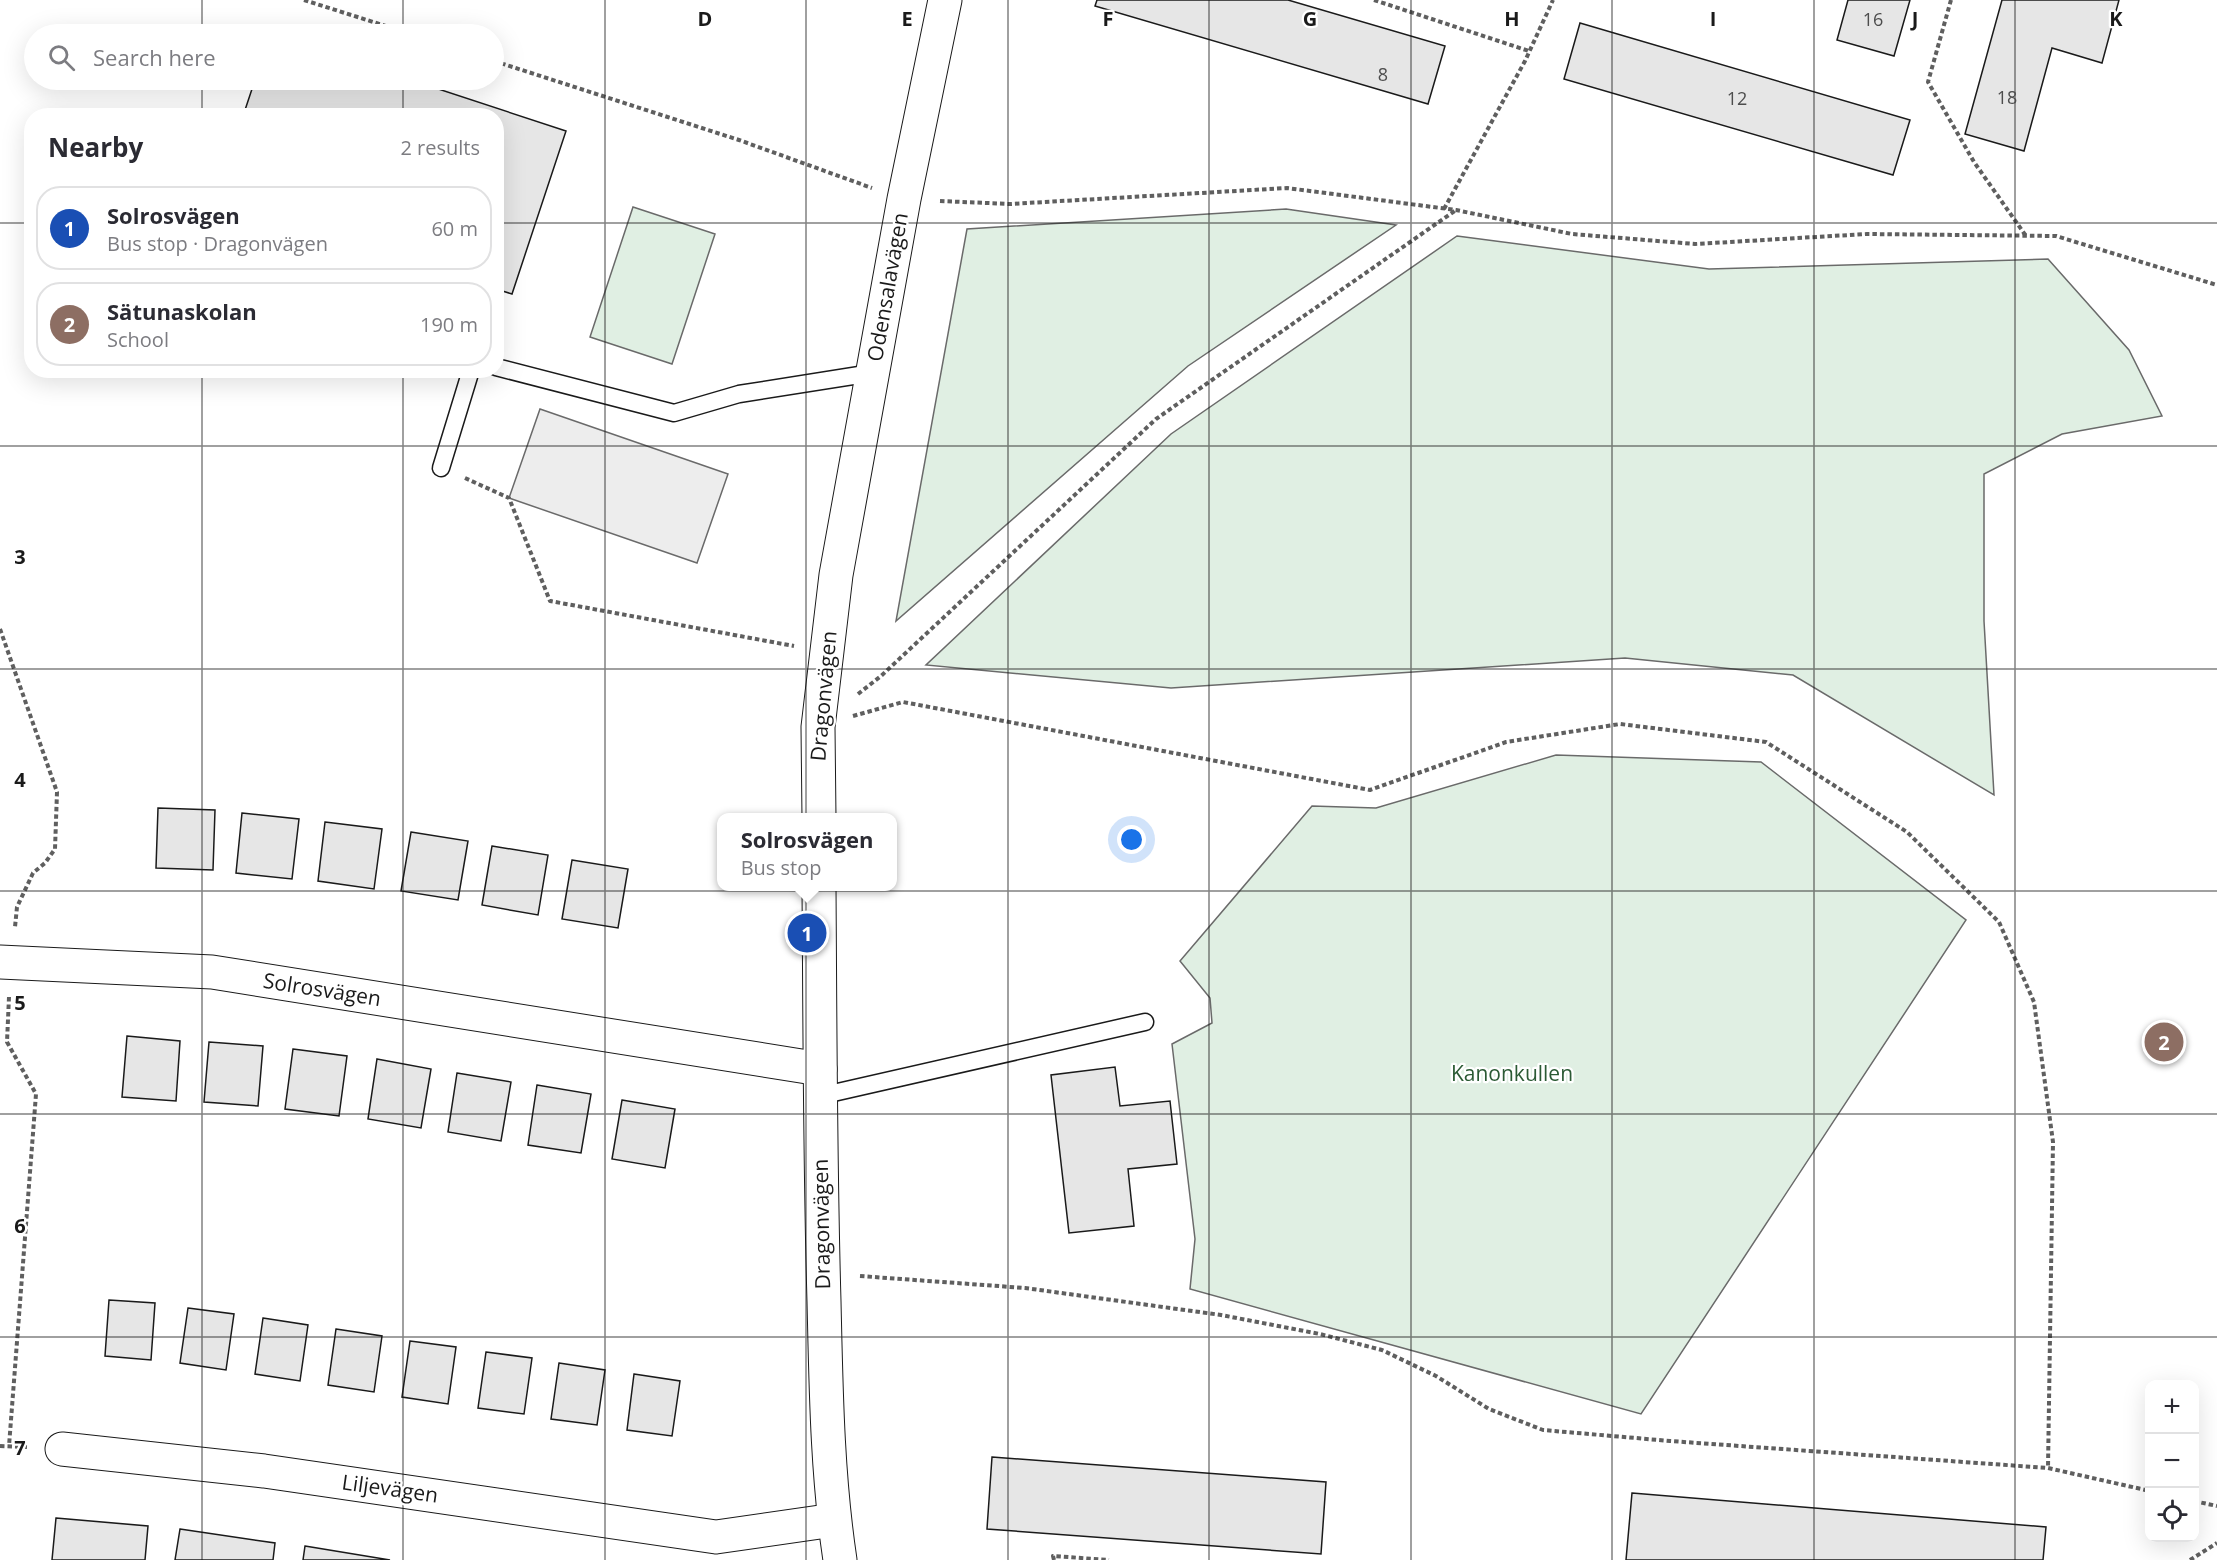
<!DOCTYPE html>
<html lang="en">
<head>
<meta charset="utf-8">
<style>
  :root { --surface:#fff; --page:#f7f7f7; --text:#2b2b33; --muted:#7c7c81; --line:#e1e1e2; --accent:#c62828 }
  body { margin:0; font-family:"Open Sans",sans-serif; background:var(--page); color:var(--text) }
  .controls { position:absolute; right:18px; bottom:18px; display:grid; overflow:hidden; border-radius:12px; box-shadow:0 6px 24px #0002 }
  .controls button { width:54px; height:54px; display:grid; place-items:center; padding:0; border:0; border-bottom:2px solid var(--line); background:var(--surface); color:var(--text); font:30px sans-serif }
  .you { position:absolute; left:1132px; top:840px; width:21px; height:21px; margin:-15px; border:4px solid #fff; border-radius:50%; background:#1a73e8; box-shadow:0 0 0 9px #1a73e833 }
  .badge { display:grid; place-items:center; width:39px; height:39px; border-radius:50%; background:var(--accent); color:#fff; font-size:20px; font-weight:700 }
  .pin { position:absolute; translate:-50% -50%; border:3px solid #fff; box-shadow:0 2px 6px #0006 }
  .popup { position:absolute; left:717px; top:813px; width:180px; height:78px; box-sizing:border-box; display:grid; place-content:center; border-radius:12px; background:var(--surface); filter:drop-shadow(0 2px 4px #0005); font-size:20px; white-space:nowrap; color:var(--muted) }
  .popup b { font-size:22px; color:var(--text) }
  .popup::after { content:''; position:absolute; left:50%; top:100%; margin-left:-12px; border:12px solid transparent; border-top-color:var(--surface) }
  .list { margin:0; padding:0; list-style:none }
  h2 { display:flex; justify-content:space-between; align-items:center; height:78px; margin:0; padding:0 24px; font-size:26px }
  h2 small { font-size:20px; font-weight:400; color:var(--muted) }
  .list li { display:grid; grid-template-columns:39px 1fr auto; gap:18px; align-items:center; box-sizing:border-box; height:84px; margin:0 12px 12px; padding:0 12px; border:2px solid var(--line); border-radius:24px }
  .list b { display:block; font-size:22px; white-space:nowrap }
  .list p { margin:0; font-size:20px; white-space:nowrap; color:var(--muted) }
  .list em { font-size:20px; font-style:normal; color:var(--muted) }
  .icon { flex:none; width:33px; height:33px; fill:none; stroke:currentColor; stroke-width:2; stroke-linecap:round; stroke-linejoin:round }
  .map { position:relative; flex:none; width:2217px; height:1560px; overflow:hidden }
  .search { position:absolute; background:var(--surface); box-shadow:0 6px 24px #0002; left:24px; top:24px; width:480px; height:66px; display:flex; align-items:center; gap:15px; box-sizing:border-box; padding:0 21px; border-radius:33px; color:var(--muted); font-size:22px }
  .panel { position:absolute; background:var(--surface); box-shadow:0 6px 24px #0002; left:24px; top:108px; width:480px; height:270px; border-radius:24px }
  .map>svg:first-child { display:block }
  .green { fill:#e0efe3; stroke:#6a6a6a; stroke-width:1.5 }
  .parking { fill:#ededed; stroke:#6a6a6a; stroke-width:1.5 }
  .building { fill:#e6e6e6; stroke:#1a1a1a; stroke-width:1.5 }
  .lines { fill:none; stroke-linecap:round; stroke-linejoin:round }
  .service-casing { stroke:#1a1a1a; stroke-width:19 }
  .minor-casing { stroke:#1a1a1a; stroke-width:35 }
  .path { stroke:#5f5f5f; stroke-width:4; stroke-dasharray:4.5 3; stroke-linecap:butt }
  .service { stroke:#fff; stroke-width:16 }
  .minor { stroke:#fff; stroke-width:33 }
  .grid { fill:none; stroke:#1a1a1a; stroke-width:1.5; stroke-opacity:0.55 }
  .labels { text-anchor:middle; stroke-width:4.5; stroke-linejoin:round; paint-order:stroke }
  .number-label { font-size:18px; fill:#4d4d4d }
  .street-label { font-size:21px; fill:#1a1a1a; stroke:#fff }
  .park-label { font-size:21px; fill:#2b5a34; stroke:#fff }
  .grid-label { font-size:20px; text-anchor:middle; font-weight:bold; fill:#1a1a1a; stroke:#fff; stroke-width:4.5; stroke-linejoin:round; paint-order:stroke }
</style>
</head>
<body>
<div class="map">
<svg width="2217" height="1560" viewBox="0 0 2217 1560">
  <rect width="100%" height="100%" fill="#fff"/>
  <g class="green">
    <polygon points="633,207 715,234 672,364 590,337"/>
    <polygon points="1286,209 1396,225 1188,366 896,621 967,229"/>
    <polygon points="1457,236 1709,269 2048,259 2129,350 2162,416 2062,434 1984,474 1984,621 1994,795 1793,675 1625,658 1171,688 926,665 1171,434"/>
    <polygon points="1556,755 1761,762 1966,920 1641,1414 1190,1289 1195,1239 1172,1044 1212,1023 1210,998 1180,961 1312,806 1376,808"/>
  </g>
  <polygon class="parking" points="540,409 728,474 697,563 509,498"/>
  <g class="building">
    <polygon points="1097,0 1288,0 1445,46 1428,104 1095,6"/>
    <polygon points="1848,0 1910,0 1894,56 1837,40"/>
    <polygon points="2002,0 2119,0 2102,63 2052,48 2024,151 1965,134"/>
    <polygon points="1580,23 1910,120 1893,175 1564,79"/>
    <polygon points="255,80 411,80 566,131 512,294 496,289 496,116 243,116"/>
    <polygon points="158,808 215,810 213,870 156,868"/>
    <polygon points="242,813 299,819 292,879 236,873"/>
    <polygon points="325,822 382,829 374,889 318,881"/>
    <polygon points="411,832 468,841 458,900 401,891"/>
    <polygon points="492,846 548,855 538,915 482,905"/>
    <polygon points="572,860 628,869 618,928 562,919"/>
    <polygon points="127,1036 180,1041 176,1101 122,1097"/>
    <polygon points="209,1042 263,1046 258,1106 204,1102"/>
    <polygon points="293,1049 347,1056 339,1116 285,1109"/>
    <polygon points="377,1059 431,1069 421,1128 368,1119"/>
    <polygon points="1115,1067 1120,1106 1170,1101 1177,1164 1128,1169 1134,1226 1069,1233 1051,1075"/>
    <polygon points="457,1073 511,1082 501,1141 448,1132"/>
    <polygon points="537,1085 591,1094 581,1153 528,1145"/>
    <polygon points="622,1100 675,1109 665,1168 612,1159"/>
    <polygon points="109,1300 155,1303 151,1360 105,1356"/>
    <polygon points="188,1308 234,1314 226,1370 180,1363"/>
    <polygon points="263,1318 308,1325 300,1381 255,1374"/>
    <polygon points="336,1329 382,1336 374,1392 328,1385"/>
    <polygon points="410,1341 456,1347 448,1404 402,1397"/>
    <polygon points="486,1352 532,1358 524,1414 478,1408"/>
    <polygon points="559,1363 605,1370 597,1425 551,1419"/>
    <polygon points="634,1374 680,1381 672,1436 627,1430"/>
    <polygon points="992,1457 1326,1482 1321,1554 987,1529"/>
    <polygon points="1632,1493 2046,1527 2043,1560 1626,1560"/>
    <polygon points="56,1518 148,1526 145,1560 52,1560"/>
    <polygon points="180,1529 275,1543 273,1560 175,1560"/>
    <polygon points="305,1546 390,1560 303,1560"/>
  </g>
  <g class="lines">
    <g class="service-casing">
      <g id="service">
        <polyline points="496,367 674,413 739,394 872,373"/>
        <polyline points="441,468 471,370"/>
        <polyline points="820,1096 1145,1022"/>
      </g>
    </g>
    <g class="minor-casing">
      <g id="minor">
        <polyline points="819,818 818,727 836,575 904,199 945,0"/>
        <path d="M819,886c1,139 1,277 5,415 2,86 3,173 16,259"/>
        <polyline points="0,962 212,972 820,1069"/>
        <polyline points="62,1449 264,1471 716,1537 834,1520"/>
      </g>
    </g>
    <g class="path">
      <polyline points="304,0 411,34"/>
      <polyline points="1374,0 1529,51"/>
      <polyline points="1951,0 1928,82 1974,162 2026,236"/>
      <polyline points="494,61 739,140 872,188"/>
      <polyline points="940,201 1010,204 1287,188 1456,210 1572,234 1695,244 1867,234 2056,236 2217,285"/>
      <polyline points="1444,209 1525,61 1553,0"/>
      <polyline points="465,478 509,498 550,601 794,646"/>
      <polyline points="0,629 57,792 55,849 45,863 33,873 17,907 15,927"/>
      <polyline points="858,694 881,676 1156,419 1456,210"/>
      <polyline points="853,716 903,702 1370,790 1506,742 1620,724 1766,742 1907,832 1999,922 2034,1002 2053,1142 2048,1468"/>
      <polyline points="9,997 7,1042 36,1094 9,1446"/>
      <polyline points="860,1276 1025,1288 1221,1315 1320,1334 1382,1350 1436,1376 1489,1409 1543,1430 1670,1441 2048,1468 2150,1491"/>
      <polyline points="0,1446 28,1447"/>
      <polyline points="2194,1501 2217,1506"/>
      <polyline points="1054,1560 1053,1556 1109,1560"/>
      <polyline points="2190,1560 2217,1543"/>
    </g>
    <use href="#service" class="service"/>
    <use href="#minor" class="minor"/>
  </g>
  <path class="grid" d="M202,0v34M403,0v34M605,0v1560M806,0v1560M1008,0v1560M1209,0v1560M1411,0v1560M1612,0v1560M1814,0v1560M2015,0v1560M202,80v36M403,80v36M0,223h32M496,223h1721M202,370v1190M403,370v1190M0,446h2217M0,669h2217M0,891h2217M0,1114h2217M0,1337h2217"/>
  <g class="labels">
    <g class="number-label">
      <text x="1873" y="26">16</text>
      <text x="1383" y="81">8</text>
      <text x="2007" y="104">18</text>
      <text x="1737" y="105">12</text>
    </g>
    <g class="street-label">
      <text transform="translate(888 287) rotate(-80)" y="7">Odensalavägen</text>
      <text transform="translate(824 696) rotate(-85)" y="7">Dragonvägen</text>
      <text transform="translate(322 990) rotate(9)" y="7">Solrosvägen</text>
      <text transform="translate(822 1224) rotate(-91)" y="7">Dragonvägen</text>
      <text transform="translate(390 1489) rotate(8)" y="7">Liljevägen</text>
    </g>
    <g class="park-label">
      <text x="1512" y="1081">Kanonkullen</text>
    </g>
  </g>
  <g class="grid-label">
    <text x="705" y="26">D</text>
    <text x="907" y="26">E</text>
    <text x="1108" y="26">F</text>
    <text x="1310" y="26">G</text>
    <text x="1512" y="26">H</text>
    <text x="1713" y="26">I</text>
    <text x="1915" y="26">J</text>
    <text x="2116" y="26">K</text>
    <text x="20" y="564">3</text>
    <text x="20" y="787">4</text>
    <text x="20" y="1010">5</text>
    <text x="20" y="1233">6</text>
    <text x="20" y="1455">7</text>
  </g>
</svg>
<div class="controls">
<button>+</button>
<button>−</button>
<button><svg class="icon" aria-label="locate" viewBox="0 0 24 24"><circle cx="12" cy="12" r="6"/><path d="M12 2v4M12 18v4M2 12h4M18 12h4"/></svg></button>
</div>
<div class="you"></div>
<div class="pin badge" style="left:807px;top:933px;background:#1a4fb4">1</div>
<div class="popup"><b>Solrosvägen</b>Bus stop</div>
<div class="pin badge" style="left:2164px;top:1042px;background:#8d6e63">2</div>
<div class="search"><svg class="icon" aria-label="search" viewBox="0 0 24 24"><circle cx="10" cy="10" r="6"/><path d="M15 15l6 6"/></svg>Search here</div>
<section class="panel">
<h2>Nearby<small>2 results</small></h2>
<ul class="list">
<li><span class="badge" style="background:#1a4fb4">1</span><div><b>Solrosvägen</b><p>Bus stop · Dragonvägen</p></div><em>60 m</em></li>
<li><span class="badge" style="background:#8d6e63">2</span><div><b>Sätunaskolan</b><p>School</p></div><em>190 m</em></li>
</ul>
</section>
</div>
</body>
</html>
